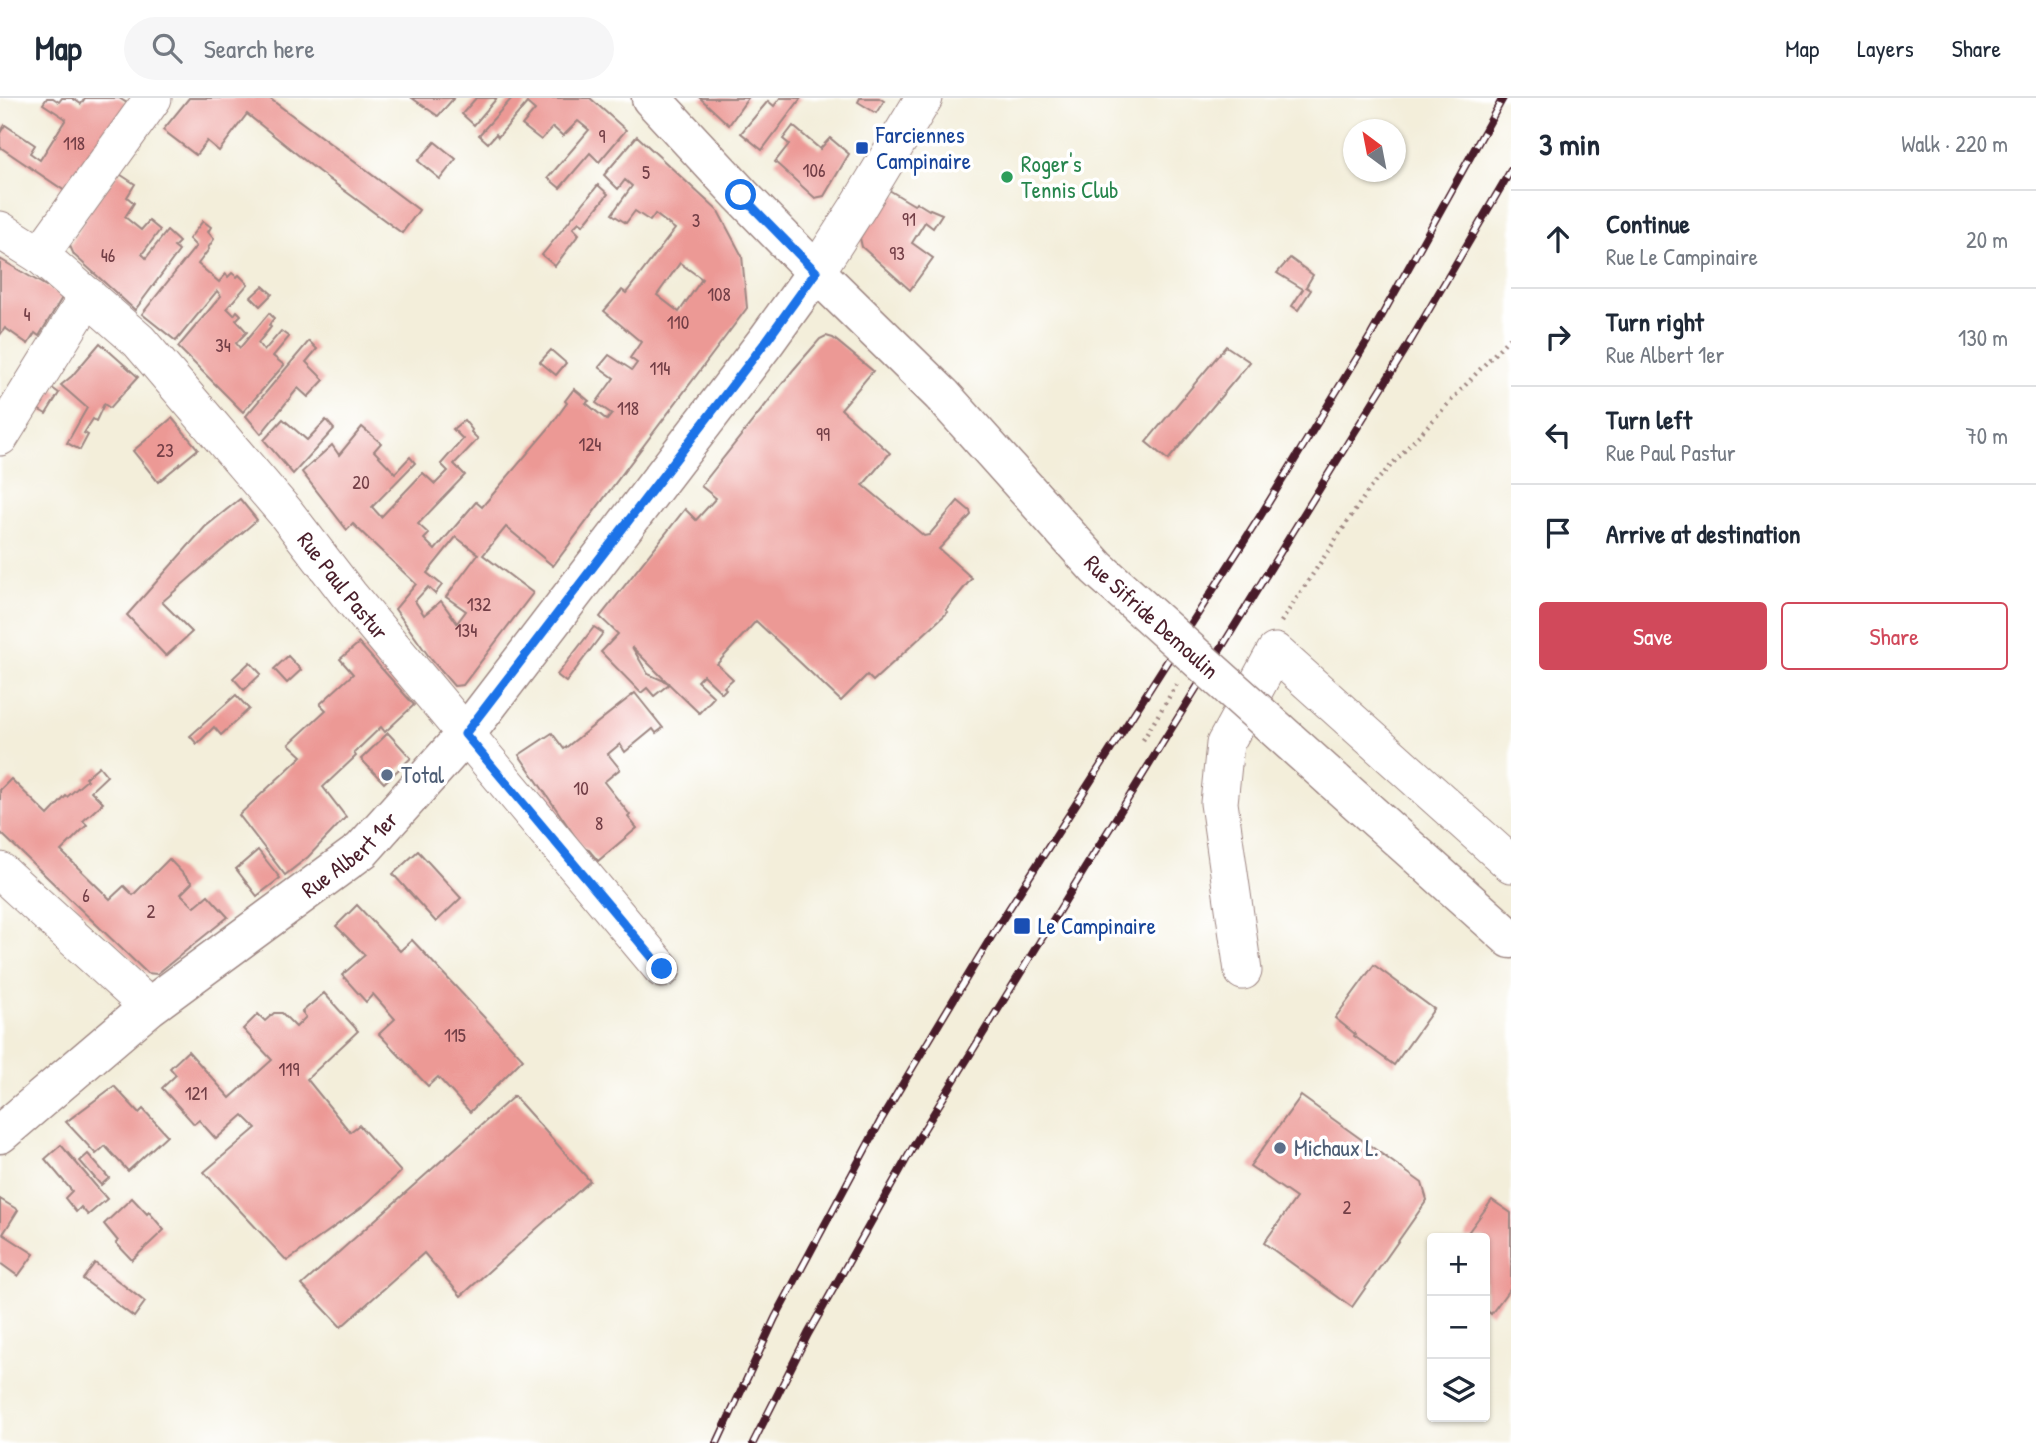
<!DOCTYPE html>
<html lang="en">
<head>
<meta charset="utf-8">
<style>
  :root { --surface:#fff; --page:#f6f6f7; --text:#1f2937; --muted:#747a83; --line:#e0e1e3; --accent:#d1495b }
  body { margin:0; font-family:"Patrick Hand",sans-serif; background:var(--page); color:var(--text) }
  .controls { position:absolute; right:21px; bottom:21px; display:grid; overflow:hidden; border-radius:7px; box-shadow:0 2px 5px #0004 }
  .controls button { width:63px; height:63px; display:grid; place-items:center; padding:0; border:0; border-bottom:2px solid var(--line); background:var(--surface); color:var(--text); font:35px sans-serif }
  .compass { position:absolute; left:1343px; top:21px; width:63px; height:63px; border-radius:50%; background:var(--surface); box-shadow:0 2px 5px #0004; rotate:328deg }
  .stop { position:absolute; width:21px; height:21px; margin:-16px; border:5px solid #1a73e8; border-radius:50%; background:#fff }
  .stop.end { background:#1a73e8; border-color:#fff; box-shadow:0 2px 7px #0008 }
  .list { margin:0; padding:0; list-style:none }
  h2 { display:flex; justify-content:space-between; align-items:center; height:91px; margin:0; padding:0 28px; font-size:30px }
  h2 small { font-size:23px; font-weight:400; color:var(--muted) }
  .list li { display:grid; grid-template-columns:46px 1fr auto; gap:21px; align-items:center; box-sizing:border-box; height:98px; padding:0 28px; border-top:2px solid var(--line) }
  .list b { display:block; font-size:26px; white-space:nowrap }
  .list p { margin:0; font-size:23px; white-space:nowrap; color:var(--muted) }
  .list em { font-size:23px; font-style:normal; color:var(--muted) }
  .actions { display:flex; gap:14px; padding:21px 28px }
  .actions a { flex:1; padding:16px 0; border:2px solid var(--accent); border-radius:7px; text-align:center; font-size:24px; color:var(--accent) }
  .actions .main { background:var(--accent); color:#fff }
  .icon { flex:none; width:38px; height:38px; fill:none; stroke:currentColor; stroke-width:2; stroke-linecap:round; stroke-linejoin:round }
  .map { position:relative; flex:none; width:1511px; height:1345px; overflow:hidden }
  header { display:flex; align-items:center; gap:42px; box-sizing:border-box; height:98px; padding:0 35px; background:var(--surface); border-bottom:2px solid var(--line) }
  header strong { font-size:33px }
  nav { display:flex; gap:38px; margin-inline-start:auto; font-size:24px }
  .search { width:490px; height:63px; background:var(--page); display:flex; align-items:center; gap:18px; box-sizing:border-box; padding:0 24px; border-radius:38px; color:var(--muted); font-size:26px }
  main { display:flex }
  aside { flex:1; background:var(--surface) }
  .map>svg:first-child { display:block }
  .building { fill:#ec9995; fill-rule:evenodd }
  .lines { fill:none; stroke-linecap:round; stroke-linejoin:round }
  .minor-casing { stroke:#9e8682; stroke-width:39 }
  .secondary-casing { stroke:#9e8682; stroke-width:41 }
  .path { stroke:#9e8682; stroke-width:4.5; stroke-dasharray:2 5; stroke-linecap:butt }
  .minor { stroke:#fff; stroke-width:37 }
  .secondary { stroke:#fff; stroke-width:38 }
  .rail-casing { stroke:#4a1f2b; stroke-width:8 }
  .rail { stroke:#fff; stroke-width:5; stroke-dasharray:16; stroke-linecap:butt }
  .secondary-bridge-casing { stroke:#9e8682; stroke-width:41; stroke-linecap:butt }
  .secondary-bridge { stroke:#fff; stroke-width:38 }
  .route { stroke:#1a73e8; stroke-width:9 }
  .transit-dot { fill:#1a4fb4; stroke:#fff; stroke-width:2.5 }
  .leisure-dot { fill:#2e9e5b; stroke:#fff; stroke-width:2.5 }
  .service-dot { fill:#5c6f8a; stroke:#fff; stroke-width:2.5 }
  .labels { text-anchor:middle; stroke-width:7; stroke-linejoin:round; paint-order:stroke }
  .number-label { font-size:19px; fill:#723e46 }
  .transit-label { font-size:23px; fill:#164399; stroke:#fff; text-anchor:start }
  .leisure-label { font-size:23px; fill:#27864d; stroke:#fff; text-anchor:start }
  .street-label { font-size:23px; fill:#4a1f2b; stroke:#fff }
  .service-label { font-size:23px; fill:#4e5e75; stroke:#fff; text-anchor:start }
</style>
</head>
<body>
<header>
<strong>Map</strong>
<div class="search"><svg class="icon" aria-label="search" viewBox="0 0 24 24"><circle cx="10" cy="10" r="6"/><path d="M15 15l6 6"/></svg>Search here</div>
<nav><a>Map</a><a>Layers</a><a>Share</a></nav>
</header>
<main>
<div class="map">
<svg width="1511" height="1345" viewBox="0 0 1511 1345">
  <rect width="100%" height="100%" fill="#fff"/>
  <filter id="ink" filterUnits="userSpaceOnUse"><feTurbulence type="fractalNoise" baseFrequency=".0143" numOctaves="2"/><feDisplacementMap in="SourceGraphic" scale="14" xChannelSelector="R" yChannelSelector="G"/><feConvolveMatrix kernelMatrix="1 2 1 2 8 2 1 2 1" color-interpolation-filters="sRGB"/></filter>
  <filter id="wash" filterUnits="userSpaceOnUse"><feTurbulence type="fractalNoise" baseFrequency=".00686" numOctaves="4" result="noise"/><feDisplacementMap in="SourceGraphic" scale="28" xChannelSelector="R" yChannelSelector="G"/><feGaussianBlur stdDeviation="1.57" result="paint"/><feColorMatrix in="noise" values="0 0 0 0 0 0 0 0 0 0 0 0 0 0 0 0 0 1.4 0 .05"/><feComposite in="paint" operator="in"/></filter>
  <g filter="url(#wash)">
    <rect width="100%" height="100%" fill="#f3eeda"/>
    <g id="blocks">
      <g class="building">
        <polygon points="47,0 53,0 59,4 62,0 72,0 81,6 85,0 119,0 130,7 68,95 0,49 0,35 5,27 35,47 30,55 40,62 66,21 43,6"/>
        <polygon points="189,0 269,0 419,112 402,135 318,73 247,16 219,53 207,43 196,57 163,32"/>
        <polygon points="412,0 454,0 438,18"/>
        <polygon points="476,0 497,0 474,27 462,16"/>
        <polygon points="512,0 590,0 626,32 599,64 590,55 560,90 548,80 589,32 578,23 563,38 553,29 541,42 522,27 535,12 527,5 498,39 496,36 488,45 479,37"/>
        <polygon points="700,0 748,0 729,27"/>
        <polygon points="780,0 801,0 762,52 741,35 768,3 774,8"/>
        <polygon points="860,0 879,0 884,3 876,15 858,4"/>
        <polygon points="793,28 820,51 830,40 849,56 824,98 815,100 775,64 789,46 783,41"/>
        <path d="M637,38l81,75 24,45 5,52 -194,258 -47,-39 -23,28 50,38 -70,92 -9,1 -24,-28 -35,-49 21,-25 -63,-60 -6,6 -45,-58 30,-27 7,10 23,-28 19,16 -7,8 21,22 15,-16 5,6 -43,44 9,10 42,-44 12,11 13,-13 -7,-7 22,-25 -10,-10 11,-9 8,10 -1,2 7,7 -24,25 11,11 -47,49 11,10 -5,5 11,11 41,-48 6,5 67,-79 18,-25 -2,-2 9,-12 15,12 -3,2 21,17 5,-6 -16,-11 18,-25 -15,-11 10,-12 23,15 5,-7 -7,-5 11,-16 -37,-31 18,-21 4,3 49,-64 -20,-15 -5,7 -15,-10 -9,12 -14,-9 20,-28 -7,-6 -7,9 -14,-14zM680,165l22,16 -23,33 -22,-17zM456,439l22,17 -32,43 20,14 -9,12 -16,-22 -17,14 -9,-14 13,-14 7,7 7,-9 -15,-12z"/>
        <polygon points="435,44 456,61 440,81 418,63"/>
        <polygon points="118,75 135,86 127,99 134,105 125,119 141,132 149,123 160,132 142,156 146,160 167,133 179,144 174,149 179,153 135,212 74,157 70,148 90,111"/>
        <polygon points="598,87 608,96 583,127 579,124 573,130 579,136 555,168 542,157"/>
        <polygon points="889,92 914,107 916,104 929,112 930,111 942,116 933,130 925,124 912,145 933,160 910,192 862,149 860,140"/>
        <polygon points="203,123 211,129 208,134 214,141 208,150 209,151 198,166 219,184 226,176 228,179 232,175 237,179 239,177 248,186 227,210 234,217 237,213 241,217 236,222 247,234 236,245 240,250 269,215 274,220 269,227 271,229 258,245 264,253 281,233 289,239 273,258 284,267 243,314 178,249 221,198 217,193 176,243 142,216 196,148 189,141"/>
        <polygon points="1290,160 1313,177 1306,189 1311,192 1298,212 1292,208 1303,191 1277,175"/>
        <polygon points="0,161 63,198 39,238 35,235 28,246 5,230 0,237"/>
        <polygon points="263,188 272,196 260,208 251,199"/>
        <path d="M826,238l7,2 40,33 -32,38 49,44 -27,32 61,51 5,-1 29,-34 12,10 1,4 -32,34 33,29 -26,32 2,2 -75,69 -6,-6 -26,26 -85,-80 -39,43 16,15 -9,8 2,2 -4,4 -19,-18 -6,6 17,16 -15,16 -30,-29 -15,12 -7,-8 -6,5 -40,-41 17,-18 -18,-17 85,-108 11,11 20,-22 -15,-12 93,-117 26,-30zM632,549l36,36h1l-21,-9z"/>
        <polygon points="309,243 317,251 306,264 324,282 308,299 298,290 261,336 246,318"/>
        <polygon points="100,245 138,279 110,310 104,306 96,323 93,321 84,335 88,337 80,352 67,345 87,310 61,287 72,278"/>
        <polygon points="1226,248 1250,264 1168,362 1146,344"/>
        <polygon points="551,252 566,265 556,277 540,264"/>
        <polygon points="45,285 59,295 46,316 31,307"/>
        <polygon points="172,320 198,351 158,384 133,353"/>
        <polygon points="283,321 307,342 326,322 334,331 293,376 264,342"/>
        <polygon points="240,401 257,422 162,504 192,534 166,558 127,517 205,429"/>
        <polygon points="594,529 603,535 566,584 557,577"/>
        <polygon points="359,545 414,607 385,634 381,629 354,655 356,658 323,689 346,719 308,759 285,777 239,717 302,658 289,646 326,612 320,606 353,576 340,561"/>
        <polygon points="288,558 301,572 287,585 274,571"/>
        <polygon points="250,564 261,576 244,592 233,580"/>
        <polygon points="635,595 663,630 656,635 653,631 625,654 620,646 608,656 620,671 604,684 630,717 628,719 637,730 598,763 589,752 583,750 519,657 552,635 564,651"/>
        <polygon points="236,597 249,611 221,637 214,629 197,646 190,638"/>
        <polygon points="388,635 411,660 384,685 361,661"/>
        <polygon points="99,668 107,678 91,693 103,705 83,723 87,727 61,753 110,801 124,788 133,797 169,761 192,785 181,796 194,809 208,797 228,819 157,876 147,875 0,734 0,692 11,681 48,717 66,698 67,699 87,682 85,680"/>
        <polygon points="258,752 280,780 257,798 236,771"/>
        <polygon points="418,753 461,800 436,824 393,776"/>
        <polygon points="357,807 400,853 412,842 523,961 470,1014 438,979 428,988 379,936 395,921 373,896 366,904 342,877 365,857 336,828"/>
        <polygon points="1374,867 1434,911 1394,967 1354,938 1355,936 1335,920"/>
        <polygon points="324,895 358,933 307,981 350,1034 359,1027 401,1074 366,1106 287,1163 204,1074 256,1030 243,1017 216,1041 199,1022 194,1026 162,990 176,977 170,970 188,953 230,1000 272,962 243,931 258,916 265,923 274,915 282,915 296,929 306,919 302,914"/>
        <polygon points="114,988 139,1015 143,1011 167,1037 128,1073 105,1048 96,1056 66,1024"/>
        <polygon points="514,998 590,1083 461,1198 424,1155 341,1229 302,1187"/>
        <polygon points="1301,998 1422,1085 1427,1102 1352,1209 1264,1145 1296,1100 1250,1068"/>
        <polygon points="61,1047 107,1101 88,1117 81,1109 76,1114 65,1100 72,1093 45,1061"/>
        <polygon points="88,1056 109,1080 101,1087 80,1063"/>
        <polygon points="132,1100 147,1116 149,1114 164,1132 132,1162 116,1145 118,1143 104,1126"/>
        <polygon points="0,1101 18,1112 3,1136 34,1156 18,1178 0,1165"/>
        <polygon points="1492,1102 1511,1115 1511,1189 1491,1216 1485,1211 1485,1140 1464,1140"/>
        <polygon points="95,1165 145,1204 134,1219 83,1181"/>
      </g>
    </g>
  </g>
  <g filter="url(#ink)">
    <use href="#blocks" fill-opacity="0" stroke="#9e8682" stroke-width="2"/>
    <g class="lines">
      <g class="minor-casing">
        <g id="minor">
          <path id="s1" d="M0,132l40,25 99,86 146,171 64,83 313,374"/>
          <polyline points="40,157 153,0"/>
          <polyline points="816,174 858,109 924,0"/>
          <polyline points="0,339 88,198"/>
          <polyline points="0,773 149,909"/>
          <polyline points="1243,873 1219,705 1225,646 1275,554 1511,766"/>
        </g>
      </g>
      <g class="secondary-casing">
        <g id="secondary">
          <polyline points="651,0 741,97 816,174 943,298"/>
          <polyline points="1333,682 1511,841"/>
          <path id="s2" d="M0,1036l149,-127 213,-157 103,-115 302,-395 49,-68"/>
        </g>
      </g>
      <g class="path">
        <polyline points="1281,524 1370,390 1511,238"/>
        <polyline points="1143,642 1177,586"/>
      </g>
      <use href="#minor" class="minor"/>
      <use href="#secondary" class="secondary"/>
      <g class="rail-casing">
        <g id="rail">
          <polyline points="717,1345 775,1220 881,1022 996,831 1259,420 1371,237 1503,0"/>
          <polyline points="753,1345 808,1236 916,1044 1407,249 1511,72"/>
        </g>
      </g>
      <use href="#rail" class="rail"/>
      <g class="secondary-bridge-casing">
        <g id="secondary-bridge">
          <path id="s3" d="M943,298l154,172 236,212"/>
        </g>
      </g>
      <use href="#secondary-bridge" class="secondary-bridge"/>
    </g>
  </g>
  <g class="lines" filter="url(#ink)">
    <polyline class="route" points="662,871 465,636 767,242 816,174 741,97"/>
  </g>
  <g class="transit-dot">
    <rect x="855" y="43" width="14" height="14" rx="3.5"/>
    <rect x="1013" y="819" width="18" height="18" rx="3.5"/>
  </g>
  <circle class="leisure-dot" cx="1007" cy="79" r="7"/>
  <g class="service-dot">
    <circle cx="387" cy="677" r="7"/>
    <circle cx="1280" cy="1050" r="7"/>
  </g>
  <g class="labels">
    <g class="number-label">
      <text x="602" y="45">9</text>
      <text x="74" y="52">118</text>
      <text x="814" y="79">106</text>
      <text x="646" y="81">5</text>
      <text x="909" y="128">91</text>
      <text x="696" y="129">3</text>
      <text x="897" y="162">93</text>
      <text x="108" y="164">46</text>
      <text x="719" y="203">108</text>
      <text x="27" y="223">4</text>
      <text x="678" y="231">110</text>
      <text x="223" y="254">34</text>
      <text x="660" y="277">114</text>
      <text x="628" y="317">118</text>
      <text x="823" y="343">99</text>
      <text x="590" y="353">124</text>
      <text x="165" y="359">23</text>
      <text x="361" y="391">20</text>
      <text x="479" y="513">132</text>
      <text x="466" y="539">134</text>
      <text x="581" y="697">10</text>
      <text x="599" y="732">8</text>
      <text x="86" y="804">6</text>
      <text x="151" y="820">2</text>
      <text x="455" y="944">115</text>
      <text x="289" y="978">119</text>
      <text x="196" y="1002">121</text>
      <text x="1347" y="1116">2</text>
    </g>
    <g class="transit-label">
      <text x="876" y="45">Farciennes<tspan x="876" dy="26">Campinaire</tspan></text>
      <text x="1038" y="836">Le Campinaire</text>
    </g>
    <g class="leisure-label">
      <text x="1021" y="74">Roger's<tspan x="1021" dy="26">Tennis Club</tspan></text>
    </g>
    <g class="street-label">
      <text dy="8" stroke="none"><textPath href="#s1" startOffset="497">Rue Paul Pastur</textPath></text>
      <text dy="8" stroke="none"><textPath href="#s3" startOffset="304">Rue Sifride Demoulin</textPath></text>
      <text dy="8" stroke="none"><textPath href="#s2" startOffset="448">Rue Albert 1er</textPath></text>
    </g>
    <g class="service-label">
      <text x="401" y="685">Total</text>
      <text x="1294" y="1058">Michaux L.</text>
    </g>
  </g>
</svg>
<div class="controls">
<button>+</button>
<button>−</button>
<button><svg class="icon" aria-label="layers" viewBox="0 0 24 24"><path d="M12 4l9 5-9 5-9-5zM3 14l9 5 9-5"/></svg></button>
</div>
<svg class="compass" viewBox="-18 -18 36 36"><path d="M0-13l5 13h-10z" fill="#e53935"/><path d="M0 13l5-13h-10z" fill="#747a83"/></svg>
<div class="stop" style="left:741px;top:97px"></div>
<div class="stop end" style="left:662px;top:871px"></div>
</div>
<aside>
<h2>3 min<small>Walk · 220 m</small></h2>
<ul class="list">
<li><svg class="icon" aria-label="ahead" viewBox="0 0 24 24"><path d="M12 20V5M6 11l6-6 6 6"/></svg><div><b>Continue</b><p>Rue Le Campinaire</p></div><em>20 m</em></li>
<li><svg class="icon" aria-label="right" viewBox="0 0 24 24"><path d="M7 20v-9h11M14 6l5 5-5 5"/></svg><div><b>Turn right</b><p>Rue Albert 1er</p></div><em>130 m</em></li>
<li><svg class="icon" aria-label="left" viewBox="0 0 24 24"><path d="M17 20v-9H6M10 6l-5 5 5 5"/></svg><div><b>Turn left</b><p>Rue Paul Pastur</p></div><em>70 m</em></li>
<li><svg class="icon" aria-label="arrive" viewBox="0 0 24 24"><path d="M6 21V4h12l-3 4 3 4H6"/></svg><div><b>Arrive at destination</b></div></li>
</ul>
<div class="actions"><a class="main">Save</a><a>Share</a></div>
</aside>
</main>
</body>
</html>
